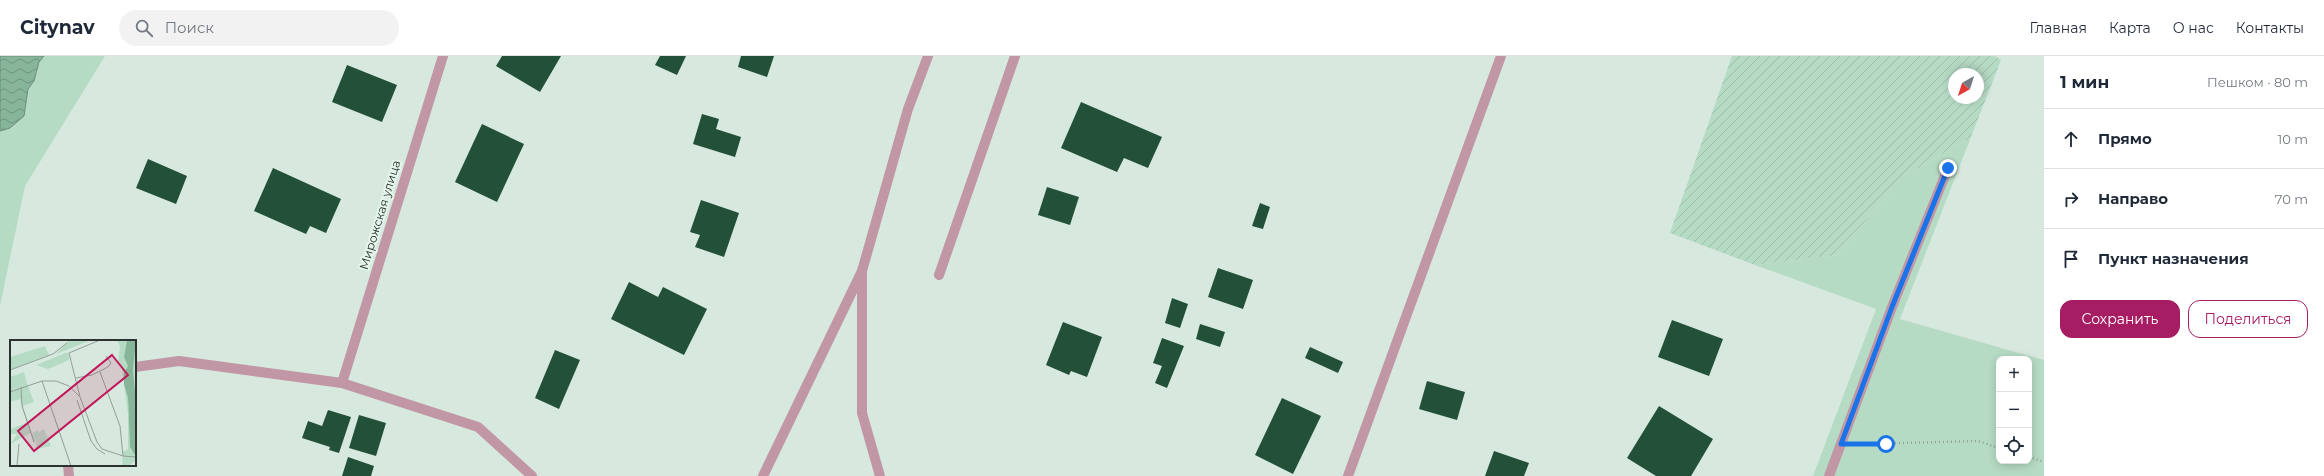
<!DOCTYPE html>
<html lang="ru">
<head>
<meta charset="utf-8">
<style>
  :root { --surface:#fff; --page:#f2f2f3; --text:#1f2937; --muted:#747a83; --line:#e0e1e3; --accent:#a71d64 }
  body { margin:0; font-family:Montserrat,sans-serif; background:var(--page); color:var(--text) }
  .controls { position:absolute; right:12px; bottom:12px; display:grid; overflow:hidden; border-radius:8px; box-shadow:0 2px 10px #0003 }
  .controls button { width:36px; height:36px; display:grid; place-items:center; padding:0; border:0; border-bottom:1px solid var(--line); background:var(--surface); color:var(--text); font:20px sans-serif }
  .compass { position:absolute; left:1948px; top:12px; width:36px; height:36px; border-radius:50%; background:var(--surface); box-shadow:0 2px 10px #0003; rotate:219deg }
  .stop { position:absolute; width:12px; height:12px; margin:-9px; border:3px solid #1a73e8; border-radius:50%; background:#fff }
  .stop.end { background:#1a73e8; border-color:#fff; box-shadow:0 1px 4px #0008 }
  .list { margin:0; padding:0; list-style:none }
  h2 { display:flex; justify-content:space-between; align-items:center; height:52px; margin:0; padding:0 16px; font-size:17px }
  h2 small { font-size:13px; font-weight:400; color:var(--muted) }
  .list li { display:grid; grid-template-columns:26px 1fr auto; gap:12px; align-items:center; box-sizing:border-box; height:60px; padding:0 16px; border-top:1px solid var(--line) }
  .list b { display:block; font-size:15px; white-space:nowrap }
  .list em { font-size:13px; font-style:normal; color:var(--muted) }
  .actions { display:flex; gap:8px; padding:12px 16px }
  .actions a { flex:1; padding:9px 0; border:1px solid var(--accent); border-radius:12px; text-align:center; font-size:14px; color:var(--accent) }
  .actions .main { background:var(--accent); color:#fff }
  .icon { flex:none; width:22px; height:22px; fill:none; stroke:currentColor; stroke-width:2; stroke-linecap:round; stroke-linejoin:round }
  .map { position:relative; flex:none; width:2044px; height:420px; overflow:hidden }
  header { display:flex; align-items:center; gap:24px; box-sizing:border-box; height:56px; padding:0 20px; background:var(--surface); border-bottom:1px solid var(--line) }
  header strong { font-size:19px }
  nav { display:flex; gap:22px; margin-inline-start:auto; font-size:14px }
  .search { width:280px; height:36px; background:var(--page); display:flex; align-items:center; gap:10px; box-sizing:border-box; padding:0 14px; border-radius:22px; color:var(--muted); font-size:15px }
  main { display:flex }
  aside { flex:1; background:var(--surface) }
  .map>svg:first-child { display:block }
  .green { fill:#b6dbc5; fill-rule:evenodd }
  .garden { fill:url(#garden-furrows); fill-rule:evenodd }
  .water { fill:url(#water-waves); stroke:#6b8d79 }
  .building { fill:#235038 }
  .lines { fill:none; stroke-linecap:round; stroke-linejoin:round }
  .path { stroke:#93a098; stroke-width:2.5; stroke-dasharray:1 3; stroke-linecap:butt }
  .lane { stroke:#c196a5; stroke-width:10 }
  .street { stroke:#c196a5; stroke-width:10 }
  .route { stroke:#1a73e8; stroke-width:5 }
  .labels { text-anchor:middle; stroke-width:4; stroke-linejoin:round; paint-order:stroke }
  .street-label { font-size:12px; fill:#2b312d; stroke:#e4f6eb }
  .inset-road { fill:none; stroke:#929f97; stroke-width:1 }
  .view { fill:#c2185b; fill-opacity:0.15; stroke:#c2185b; stroke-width:2 }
  .inset-edge { fill:none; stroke:#2b312d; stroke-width:2 }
</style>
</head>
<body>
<header>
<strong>Citynav</strong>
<div class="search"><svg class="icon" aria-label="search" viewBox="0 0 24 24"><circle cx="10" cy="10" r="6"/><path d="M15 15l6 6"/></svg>Поиск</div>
<nav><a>Главная</a><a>Карта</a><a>О нас</a><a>Контакты</a></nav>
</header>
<main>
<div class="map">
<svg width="2044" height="420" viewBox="0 0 2044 420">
  <defs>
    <pattern id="garden-furrows" width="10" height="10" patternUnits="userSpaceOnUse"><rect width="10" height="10" fill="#b6dbc5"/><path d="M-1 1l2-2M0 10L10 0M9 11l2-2" fill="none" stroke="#9dbcaa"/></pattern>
    <pattern id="water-waves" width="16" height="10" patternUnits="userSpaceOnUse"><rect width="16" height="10" fill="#86b59a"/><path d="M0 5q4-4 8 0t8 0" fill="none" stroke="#6e947e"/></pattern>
  </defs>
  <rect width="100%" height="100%" fill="#d7e9de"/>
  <g class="green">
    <polygon points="44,0 105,0 25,130 0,250 0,75 10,72 24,60 28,33 34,25 39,6"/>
    <path d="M1971,81l-71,182 144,41v116h-231l63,-167 -121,-44 82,-10 64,-77zM1999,303h30v102h-30z"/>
  </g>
  <path class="garden" d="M1732,0h263l6,4 -30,77 -70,41 -64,77 -82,10 -85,-32zM1954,18h24v24h-24z"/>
  <polygon class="water" points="0,0 44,0 39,6 34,25 28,33 24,60 10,72 0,75"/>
  <g class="building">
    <polygon points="502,0 561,0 540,36 496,10"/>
    <polygon points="660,0 686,0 677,19 655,9"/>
    <polygon points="741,0 774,0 767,21 738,11"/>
    <polygon points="347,9 397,29 382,66 332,46"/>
    <polygon points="1081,46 1162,81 1148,112 1124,102 1117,116 1061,92"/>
    <polygon points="702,58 719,63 716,73 741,81 735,101 693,88"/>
    <polygon points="482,68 524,88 497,146 455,126"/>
    <polygon points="148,103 187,120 176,148 136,132"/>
    <polygon points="273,112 341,143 326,177 310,170 306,178 254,155"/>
    <polygon points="1047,131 1079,141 1070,169 1038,159"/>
    <polygon points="701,144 739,157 724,201 695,191 700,179 690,176"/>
    <polygon points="1260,147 1270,151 1263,173 1252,170"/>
    <polygon points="1218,212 1253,224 1243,253 1208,241"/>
    <polygon points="629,226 658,241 663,231 707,253 684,299 611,263"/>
    <polygon points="1172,242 1188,248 1180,272 1165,267"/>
    <polygon points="1672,264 1723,283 1709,320 1658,301"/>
    <polygon points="1063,266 1102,281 1087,321 1071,315 1069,319 1046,309"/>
    <polygon points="1200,268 1225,276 1220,291 1196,283"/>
    <polygon points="1162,282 1184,290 1167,332 1155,327 1162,310 1153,307"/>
    <polygon points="1310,291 1343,306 1338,317 1305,302"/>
    <polygon points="555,294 580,304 559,353 535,342"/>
    <polygon points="1427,325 1465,336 1457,364 1419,353"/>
    <polygon points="1282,342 1321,360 1293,418 1255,399"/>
    <polygon points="1659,350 1713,383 1691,420 1656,420 1627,402"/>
    <polygon points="328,354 351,361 339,397 329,394 330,391 302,382 308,365 322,370"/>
    <polygon points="359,359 386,367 376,400 349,392"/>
    <polygon points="1494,395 1529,407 1524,420 1485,420"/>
    <polygon points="348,401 374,410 371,420 342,420"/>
  </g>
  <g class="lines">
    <g class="path">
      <polyline points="1863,388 1978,385 1999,392"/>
      <polyline points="2029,401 2044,406"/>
    </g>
    <g class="lane">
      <polyline points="862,215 862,357 880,420"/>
      <polyline points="939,219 1015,0"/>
      <polyline points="135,311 179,305 342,327"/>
      <polyline points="68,409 69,420"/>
      <polyline points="1829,420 1892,251 1948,112"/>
    </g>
    <g class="street">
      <polyline points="443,0 342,327 478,371 532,420"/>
      <polyline points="763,420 862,215 908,53 928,0"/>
      <polyline points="1348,420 1501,0"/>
    </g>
  </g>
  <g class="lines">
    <polyline class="route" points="1886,388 1841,388 1892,251 1948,112"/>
  </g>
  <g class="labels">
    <g class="street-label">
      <text transform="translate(380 159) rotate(-73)" y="4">Мирожская улица</text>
    </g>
  </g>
  <g transform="translate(10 284)">
    <rect width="126" height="126" fill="#d7e9de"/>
    <path d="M57,0h24l-35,14 11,-11zM107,0h10l-3,17 4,9 -3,12 3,20 2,49 2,5 4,1v7l-7,6h-7l1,-14 5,-3v-35l-6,-44 -4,-8 2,-16zM17,43l7,19 -11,4 9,27 7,-3 -5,14 -3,-11 -21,11v-3l2,1 5,-8h-7v-5l17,-6 -7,-24 -10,3v-12z" fill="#b6dbc5"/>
    <path d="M125,3h1v59l-3,-32zM35,6l4,9 -39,15v-13zM58,12l1,8 -21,9 -12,-4zM14,32l3,11 -17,7v-13z" fill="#b6dbc5"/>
    <path d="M34,89l7,17 -15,3v-15z" fill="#b6dbc5"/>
    <path d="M117,0h9l-3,30 3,32v51l-2,1 -4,-7 -2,-49 -4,-14v-11l4,-7 -4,-9z" fill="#86b59a"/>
    <path class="inset-road" d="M90,0l-31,13 11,44 17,45 5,7 21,7 13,1M0,30l43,-16 14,-11M90,32l20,54 3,30M66,38l16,-3 16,-8 3,-4 -5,-7M32,41l29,85M11,47l1,19 12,36M0,52l32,-11h14l13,5 10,10M67,60l14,41 6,8 8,5M7,126l2,-22"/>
    <path class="view" d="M102,15l16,20 -94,76 -16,-20z"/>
    <rect width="126" height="126" class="inset-edge"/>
  </g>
</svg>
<div class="controls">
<button>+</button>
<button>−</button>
<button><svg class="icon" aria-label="locate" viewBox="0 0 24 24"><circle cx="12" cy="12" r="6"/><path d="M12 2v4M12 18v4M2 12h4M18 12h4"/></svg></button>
</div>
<svg class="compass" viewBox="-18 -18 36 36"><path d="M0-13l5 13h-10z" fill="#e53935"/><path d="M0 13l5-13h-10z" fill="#747a83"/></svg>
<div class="stop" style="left:1886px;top:388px"></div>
<div class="stop end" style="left:1948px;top:112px"></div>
</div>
<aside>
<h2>1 мин<small>Пешком · 80 m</small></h2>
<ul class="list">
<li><svg class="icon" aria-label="ahead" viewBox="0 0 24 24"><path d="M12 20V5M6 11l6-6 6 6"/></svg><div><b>Прямо</b></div><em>10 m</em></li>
<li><svg class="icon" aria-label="right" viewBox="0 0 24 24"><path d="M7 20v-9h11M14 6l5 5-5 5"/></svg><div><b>Направо</b></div><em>70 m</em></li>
<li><svg class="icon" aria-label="arrive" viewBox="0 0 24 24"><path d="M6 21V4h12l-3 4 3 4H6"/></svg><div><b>Пункт назначения</b></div></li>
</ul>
<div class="actions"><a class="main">Сохранить</a><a>Поделиться</a></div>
</aside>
</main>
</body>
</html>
